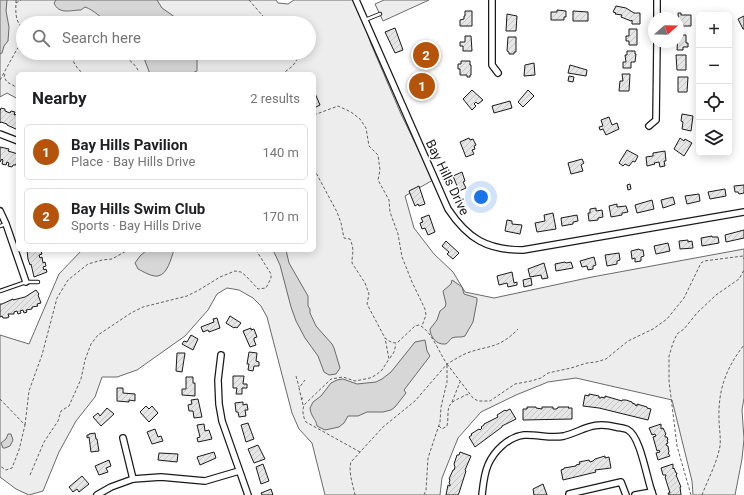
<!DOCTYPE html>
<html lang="en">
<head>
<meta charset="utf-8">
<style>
  :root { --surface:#fff; --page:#f2f2f2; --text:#202124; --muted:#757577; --line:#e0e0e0; --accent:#b45309 }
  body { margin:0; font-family:Roboto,sans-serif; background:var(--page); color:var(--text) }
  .controls { position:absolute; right:12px; top:12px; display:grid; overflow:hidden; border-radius:6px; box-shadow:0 2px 10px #0003 }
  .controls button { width:36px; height:36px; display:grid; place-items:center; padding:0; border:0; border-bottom:1px solid var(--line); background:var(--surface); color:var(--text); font:20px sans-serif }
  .compass { position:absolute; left:648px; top:12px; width:36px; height:36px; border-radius:50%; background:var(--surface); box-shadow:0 2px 10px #0003; rotate:70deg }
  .you { position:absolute; left:481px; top:197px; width:14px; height:14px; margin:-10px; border:3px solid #fff; border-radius:50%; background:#1a73e8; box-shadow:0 0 0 6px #1a73e833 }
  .badge { display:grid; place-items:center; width:26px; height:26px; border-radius:50%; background:var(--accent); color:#fff; font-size:13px; font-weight:700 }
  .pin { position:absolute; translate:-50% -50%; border:2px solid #fff; box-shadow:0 1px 4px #0006 }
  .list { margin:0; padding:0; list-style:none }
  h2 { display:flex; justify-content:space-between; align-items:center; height:52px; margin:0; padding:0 16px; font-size:17px }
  h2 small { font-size:13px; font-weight:400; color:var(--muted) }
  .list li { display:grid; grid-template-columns:26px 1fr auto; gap:12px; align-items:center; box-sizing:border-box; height:56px; margin:0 8px 8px; padding:0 8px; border:1px solid var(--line); border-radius:6px }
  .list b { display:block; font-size:15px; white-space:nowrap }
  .list p { margin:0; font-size:13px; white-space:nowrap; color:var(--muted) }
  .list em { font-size:13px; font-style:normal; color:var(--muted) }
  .icon { flex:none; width:22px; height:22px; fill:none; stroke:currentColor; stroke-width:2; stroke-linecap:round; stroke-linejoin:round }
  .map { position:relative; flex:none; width:744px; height:495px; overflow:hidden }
  .search { position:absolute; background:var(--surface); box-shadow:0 2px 10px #0003; left:16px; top:16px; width:300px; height:44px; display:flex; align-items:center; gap:10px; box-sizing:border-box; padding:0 14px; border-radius:22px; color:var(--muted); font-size:15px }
  .panel { position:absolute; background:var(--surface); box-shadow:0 2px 10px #0003; left:16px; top:72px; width:300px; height:180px; border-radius:6px }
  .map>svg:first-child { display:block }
  .built { fill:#ededed; stroke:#6a6a6a; fill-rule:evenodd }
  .water { fill:#d7d7d7; stroke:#6a6a6a }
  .building { fill:url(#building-hatch); stroke:#1a1a1a }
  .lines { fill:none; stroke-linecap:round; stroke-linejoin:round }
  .service-casing { stroke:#1a1a1a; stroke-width:4.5 }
  .minor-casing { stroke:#1a1a1a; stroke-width:8 }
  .path { stroke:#5f5f5f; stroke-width:1; stroke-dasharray:3 2; stroke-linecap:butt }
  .service { stroke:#fff; stroke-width:2.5 }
  .minor { stroke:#fff; stroke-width:5.5 }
  .labels { text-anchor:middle; stroke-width:3; stroke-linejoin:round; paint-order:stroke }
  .street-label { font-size:13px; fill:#1a1a1a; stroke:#fff }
</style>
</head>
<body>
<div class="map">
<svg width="744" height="495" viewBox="0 0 744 495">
  <defs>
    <pattern id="building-hatch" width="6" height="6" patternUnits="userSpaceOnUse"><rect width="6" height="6" fill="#e6e6e6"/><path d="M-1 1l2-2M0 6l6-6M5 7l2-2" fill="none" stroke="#c5c5c5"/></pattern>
  </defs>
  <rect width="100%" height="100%" fill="#fff"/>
  <g class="built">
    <path d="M0,0h276l2,3 10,1 6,-4h62l15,44 30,70 32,66 -28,16 9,32 20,26 19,18 12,20 29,6 98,-21 152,-28v149l-2,12 2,29 -2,20 -7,36h-42l-1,-14 -20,-81 -96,-22 -28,4 -32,13 -35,17 -23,26 -16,40 -2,17h-115l-13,-52 -13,-14 -7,-16 -25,-96 -6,-11 -8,-8 -14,-8 -12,-2 -10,6 -9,16 -23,26 -48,34 -20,7h-15l-7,20 -19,24 -17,31 -16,39 -14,4 -13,-6 -16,-12v-142l29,9 30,-70 23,-24h232v-176h-296v25l-11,-6 -7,4zM23,23h286v30h-286z"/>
    <polygon points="384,0 429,0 383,21 375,4"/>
  </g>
  <g class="water">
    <polygon points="0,0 7,0 6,11 9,27 8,41 4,46 2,53 0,54"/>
    <path d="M56,0h101l5,8 17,12 20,-3 10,6h-100c-8,-5 -15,-13 -24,-16l-4,3c-10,0 -22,5 -27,-7z"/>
    <polygon points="142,53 199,53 197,56 197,71 190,74 150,74"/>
    <path d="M147,250h27c-3,8 -6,24 -16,26 -6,1 -14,-4 -20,-7l-3,-6 5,-7z"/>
    <polygon points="273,250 286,250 289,263 308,296 308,306 310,309 310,313 316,326 332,344 334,348 340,368 336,374 329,375 324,372 318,356 305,338 296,321 291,307 280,265"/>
    <path d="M452,280l10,7 2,7 13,4v3l-4,21 -8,14c-4,2 -9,0 -13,2 -3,2 -4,6 -7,6 -9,1 -15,-8 -15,-15l7,-9 3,-9 5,-4 1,-3 -3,-13 8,-7z"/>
    <path d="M425,340l2,11 3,5 -26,34 2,3 -11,14 -4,3 -8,2h-16l-9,4h-10l-4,7 -5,4 -14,3 -8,-4c-1,-7 -6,-9 -7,-18l3,-6 8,-6 10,-13 6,-3 6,-1 14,5 19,-2 6,-3 9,-7 24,-30z"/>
    <polygon points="8,434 11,434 13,440 10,446 5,448 3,448 1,443 6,439"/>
  </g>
  <g class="building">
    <polygon points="616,6 626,8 634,13 640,13 640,24 632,24 632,20 631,21 621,17 622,15 615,14 616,13 613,12"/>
    <polygon points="557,10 566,11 566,17 564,17 564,20 551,20 551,12 557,12"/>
    <polygon points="465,11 472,11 472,26 460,26 460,20 464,19 464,16 465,16"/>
    <polygon points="573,11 588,12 588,21 573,21"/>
    <polygon points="678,13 681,13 681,15 691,15 691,26 679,26"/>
    <polygon points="507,14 517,16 516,31 506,31"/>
    <polygon points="744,16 744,29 743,29 738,19"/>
    <polygon points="302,19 304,23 292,23"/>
    <polygon points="395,28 403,50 395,53 385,32"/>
    <polygon points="629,29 637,29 637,45 629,45 629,41 626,41 626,36 629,36"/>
    <polygon points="678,35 686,35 686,43 688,43 688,47 683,47 683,50 677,50"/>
    <polygon points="465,36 471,36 472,51 463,51 463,46 460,46 460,42 465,42"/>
    <polygon points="508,37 516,37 516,52 514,52 514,54 509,54 509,52 507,51"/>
    <polygon points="627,51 635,51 635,54 636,54 635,62 631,62 631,68 623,68 623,62 626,62 625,55 627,55"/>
    <polygon points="676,55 686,55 686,70 677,70"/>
    <polygon points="461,61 470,61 470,65 471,65 471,75 470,75 470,77 467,77 467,75 460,75 460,69 458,69 458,64 461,64"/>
    <polygon points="534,63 535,75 524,76 525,65"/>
    <polygon points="570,65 587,70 586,76 568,73"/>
    <polygon points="622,74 630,74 629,91 619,91 620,81 623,81"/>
    <polygon points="569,76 574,77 573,82 568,81"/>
    <polygon points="678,77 688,77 687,92 678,92"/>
    <polygon points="424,79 429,90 421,93 416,82"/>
    <polygon points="472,90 483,100 478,104 476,102 474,104 476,106 472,110 463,99"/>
    <polygon points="528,90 534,96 523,107 518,102"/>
    <polygon points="314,91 320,105 314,108"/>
    <polygon points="510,101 512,108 494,113 492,106"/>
    <polygon points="1,108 5,109 5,111 10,113 11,111 15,112 14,115 18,114 18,130 7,125 7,124 1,122 0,123 0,111"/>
    <polygon points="682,114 693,116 691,131 682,129 683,122 681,121"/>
    <polygon points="609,117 612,125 617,123 619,129 606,135 603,129 600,130 599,127 603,126 601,120"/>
    <polygon points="469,138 470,140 473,139 476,145 474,146 475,149 472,150 474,154 466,157 460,142"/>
    <polygon points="680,138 684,141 685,139 692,143 684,156 674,149"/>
    <polygon points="0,147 9,149 8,151 18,154 16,165 13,165 12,167 8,166 9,163 7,162 6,165 2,164 3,160 2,159 0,162"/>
    <polygon points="627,150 638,156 635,162 633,161 629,166 625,164 623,166 619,163"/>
    <polygon points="665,151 666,161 664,161 665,166 660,167 659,162 654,163 655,164 647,166 646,157 653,156 653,153"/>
    <polygon points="582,159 584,163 581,165 583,171 571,174 568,163"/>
    <polygon points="462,172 465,181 463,182 466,188 459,191 453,176"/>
    <polygon points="630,184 631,189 628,190 627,185"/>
    <polygon points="744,185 744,193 739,194 738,192 735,192 734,186"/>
    <polygon points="419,186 425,204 419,206 418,204 415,206 409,191"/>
    <polygon points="725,189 726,196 710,199 708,192"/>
    <polygon points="699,194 700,201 687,204 685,196"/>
    <polygon points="673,197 675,204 663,208 661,200"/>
    <polygon points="652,200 654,209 637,213 635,205"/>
    <polygon points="617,204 617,207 626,206 628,212 622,213 622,215 611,217 609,206"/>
    <polygon points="596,208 596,211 602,210 603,217 598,218 598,220 589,221 588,213 590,213 590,209"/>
    <polygon points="553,213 556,229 537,232 535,223 545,221 544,215"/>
    <polygon points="429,215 435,232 428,235 425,228 422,229 420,223 423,222 421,218"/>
    <polygon points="577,215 578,221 573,222 573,224 562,226 561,218"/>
    <polygon points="507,220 512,221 512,224 522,225 520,234 505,231"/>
    <polygon points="744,230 744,238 726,242 725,235"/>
    <polygon points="712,236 712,237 718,237 719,243 702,246 701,238"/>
    <polygon points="688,240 688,242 692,241 693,248 680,249 679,241"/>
    <polygon points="446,241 459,253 453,259 447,254 449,252 442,246"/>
    <polygon points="668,243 670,251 656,254 654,246"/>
    <polygon points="639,249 640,250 643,250 644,256 641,257 641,261 635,262 635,258 632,259 631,251"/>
    <polygon points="27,250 41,251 42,254 39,255 40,258 42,257 43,263 45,262 46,266 43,267 44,270 46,269 47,272 34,277 31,264 30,265 28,259"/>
    <polygon points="619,253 620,260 617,261 617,264 607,266 605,255"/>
    <polygon points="594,257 596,265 593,266 593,269 588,270 587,266 582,267 580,261"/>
    <polygon points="565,262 566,263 571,262 573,268 556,271 555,264"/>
    <polygon points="544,263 548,278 542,279 541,275 530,277 528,269"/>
    <polygon points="512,272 514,283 517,282 517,285 508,287 507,283 499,285 497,276"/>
    <polygon points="531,278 532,285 524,287 523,280"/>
    <polygon points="36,290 39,294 38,295 41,303 37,304 38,306 32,307 32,309 26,310 27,312 24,313 23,310 20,311 21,313 18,314 17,311 14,312 14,314 8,314 9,317 7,318 3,318 2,316 0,317 0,304 2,304 13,299 13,300 25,297"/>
    <polygon points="230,316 241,323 237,328 235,327 234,328 226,323"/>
    <polygon points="217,318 220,328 209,332 208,330 203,332 201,327 214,322 213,319"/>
    <polygon points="251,328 251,330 254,329 257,337 254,338 254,340 256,345 250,347 243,331"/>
    <polygon points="191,335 198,339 193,350 182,344 184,341 187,342"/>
    <polygon points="249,352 257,353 256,361 259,362 259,366 254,366 253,371 248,370 249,364 247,364"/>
    <polygon points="177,353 185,353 182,372 176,371"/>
    <polygon points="233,376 244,376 243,384 247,384 247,388 242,388 242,394 236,394 237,388 233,388"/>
    <polygon points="186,377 193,377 193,383 195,383 195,396 182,395 182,389 186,389"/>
    <polygon points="117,388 123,388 123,393 135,394 135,401 129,400 129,402 117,401"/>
    <polygon points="589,394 599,396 599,398 601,398 601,397 605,398 605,396 622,401 622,400 626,400 632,402 632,403 635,404 635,405 637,406 637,404 647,407 647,408 651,409 648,420 599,408 583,406 585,395 589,396"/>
    <polygon points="198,399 202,417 194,418 193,411 189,411 188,405 192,404 191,400"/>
    <polygon points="243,402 243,405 247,404 248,410 245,410 246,416 239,417 238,412 236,412 235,403"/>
    <polygon points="146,406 149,409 152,406 158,413 149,422 140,412"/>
    <polygon points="527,407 536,407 536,408 542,409 542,407 553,407 553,409 556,409 558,408 558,407 569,407 568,408 572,408 572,419 523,420 523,409 527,409"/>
    <polygon points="107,408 114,414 101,426 93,417 98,413 100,416"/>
    <polygon points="510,409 516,419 502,426 502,427 475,447 469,437 472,435 471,434 479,429 480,430 482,428 481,427 484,425 484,424 498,417 497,415 505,410 506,411"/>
    <polygon points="248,423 254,439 246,442 241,425"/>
    <polygon points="204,424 205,431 209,430 212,439 198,442 197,438 200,437 197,425"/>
    <polygon points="661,424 661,429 663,428 666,434 665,435 665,437 667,437 668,440 667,440 668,443 666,444 667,446 668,446 669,452 668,453 670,456 658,460 656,453 660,452 659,450 657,451 653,437 656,436 655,434 652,435 649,428"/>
    <polygon points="155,429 158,437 161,436 163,441 152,444 147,432"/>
    <polygon points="95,433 96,439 97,439 99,451 91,452 89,437 87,438 87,435 89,435 89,434"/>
    <polygon points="258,445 265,459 254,463 248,449"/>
    <polygon points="214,452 216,458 200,465 197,457"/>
    <polygon points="460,452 471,456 465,470 466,471 459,493 458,495 446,495 448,485 450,486 450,484 449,483 450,480 449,479 453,470 454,470 455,467 454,464 457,455 459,455"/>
    <polygon points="159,453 178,454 177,462 158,460"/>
    <polygon points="605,456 605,458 609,457 611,468 595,470 596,472 563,480 561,470 564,469 564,468 576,466 576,465 580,464 579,462 589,460 590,462 593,461 595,459"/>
    <polygon points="109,460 111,466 106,468 108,472 99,475 95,466"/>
    <polygon points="263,464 269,481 261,484 256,467"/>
    <polygon points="673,464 673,469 674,468 676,473 677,473 677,474 676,475 681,487 680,487 681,495 669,495 668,493 670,493 665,477 666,476 666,475 663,475 661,468"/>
    <polygon points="82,476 89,484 79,492 77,489 73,492 69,487"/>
    <polygon points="543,484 547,495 534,495 533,489"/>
    <polygon points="271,489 273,495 262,495 261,493"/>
  </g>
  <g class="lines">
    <g class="service-casing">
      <g id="service">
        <polyline points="365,20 380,14"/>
        <polyline points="0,226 6,224"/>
        <polyline points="0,291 26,282 38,282"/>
      </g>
    </g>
    <g class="minor-casing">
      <g id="minor">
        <path d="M356,0l92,209c20,30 39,41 75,41l221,-38"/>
        <polyline points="492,0 492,65 498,73"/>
        <polyline points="657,18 657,0"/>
        <polyline points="649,126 656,120 657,42"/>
        <polyline points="0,134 18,141"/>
        <polyline points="0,211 6,224 26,282"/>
        <polyline points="221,355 218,380 219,404 222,421 248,495"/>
        <polyline points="123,438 133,479"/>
        <polyline points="97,495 111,487 133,479 161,477 205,481 239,471"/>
        <path d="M482,495c1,-9 2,-21 6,-30 6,-14 20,-28 36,-30 13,-1 27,4 40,1 21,-6 28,-15 52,-9 4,1 9,1 12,3 13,7 19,51 25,65"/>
        <polyline points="569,495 569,494 621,482 626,495"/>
        <polyline points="635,495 652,492"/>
      </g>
    </g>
    <g class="path">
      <path d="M16,0c0,10 -2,21 7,28"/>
      <polyline points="249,0 269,23"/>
      <polyline points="16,3 21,0"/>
      <polyline points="68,53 78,69 84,74"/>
      <path d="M106,53c17,4 26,4 34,21"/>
      <polyline points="5,74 4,77 7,82 18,88"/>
      <path d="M281,74c8,-4 18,-12 17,-21"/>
      <polyline points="0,80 17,49 23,43"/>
      <polyline points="314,115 338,106 351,112 360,119 366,128 369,146 378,155 380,170 378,180 389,200 390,212 398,234 402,257 412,282 425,309 426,315 422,326"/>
      <path d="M314,169l23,43 4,11 3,15 6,1c5,12 2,13 2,24l13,20 4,11 -2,10 18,34c4,3 6,5 12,5l18,-17 4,-1c13,6 20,28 28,39 7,-4 13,-8 20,-11 22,-8 32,-4 51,-24"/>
      <polyline points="390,358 394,352 396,344"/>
      <polyline points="447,364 473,398 478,401 490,401 515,384 531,381 541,378 548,373 571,368 587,363 596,362 606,359 628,341 653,329 667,319 684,298 701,263 704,261 743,256 744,259"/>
      <polyline points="296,376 299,387"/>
      <polyline points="0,399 25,425 19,450 12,468 6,470 0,466"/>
      <polyline points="301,400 304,396"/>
      <polyline points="452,402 460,382"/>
      <polyline points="303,405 299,388 305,380"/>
      <polyline points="25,425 29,391 42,355 57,298 68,280 88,264 102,260 112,259 128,250"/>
      <path d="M439,426l3,3 5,-3c3,-16 -4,-21 15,-29 3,-2 4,-3 8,-2"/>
      <path d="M360,452l-54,-30c-3,-5 -4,-11 -2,-17l27,-26 12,-2 12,4 15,-3 6,-3 6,-5 7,-11 -4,-21"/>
      <polyline points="30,475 44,442 58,421 61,411 69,406 81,379 85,360 91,344 98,335 131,313 143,307 187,296 199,290 220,277 235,271 241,272 246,276 258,289 266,288 271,278 271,274 256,250"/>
      <path d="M355,495c-2,-10 -7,-24 -4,-33l32,-35 32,-26 32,-37"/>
      <polyline points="424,495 426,490 428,458 440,422 441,407 447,382 447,364"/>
      <polyline points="691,495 677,446 669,381 669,356 673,343 677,334 684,329 697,313 716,295 739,279 744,270"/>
      <path d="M702,495c6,-16 15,-32 18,-49 1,-9 -1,-18 -1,-27 -1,-29 7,-51 25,-74"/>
    </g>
    <use href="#service" class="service"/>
    <use href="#minor" class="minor"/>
  </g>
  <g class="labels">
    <g class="street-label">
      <text transform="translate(448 177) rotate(64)" y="5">Bay Hills Drive</text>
    </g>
  </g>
</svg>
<div class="controls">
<button>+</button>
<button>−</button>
<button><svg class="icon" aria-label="locate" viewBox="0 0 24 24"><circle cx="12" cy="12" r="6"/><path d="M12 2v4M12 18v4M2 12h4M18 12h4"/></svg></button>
<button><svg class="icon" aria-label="layers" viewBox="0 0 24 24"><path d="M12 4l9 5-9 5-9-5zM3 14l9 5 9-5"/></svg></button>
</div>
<svg class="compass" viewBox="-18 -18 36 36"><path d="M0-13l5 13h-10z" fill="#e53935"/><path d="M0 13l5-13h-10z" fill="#757577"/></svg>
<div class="you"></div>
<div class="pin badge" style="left:422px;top:86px">1</div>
<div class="pin badge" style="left:426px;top:55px">2</div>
<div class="search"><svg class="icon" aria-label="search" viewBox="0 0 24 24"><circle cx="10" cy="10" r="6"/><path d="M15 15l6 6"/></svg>Search here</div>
<section class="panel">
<h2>Nearby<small>2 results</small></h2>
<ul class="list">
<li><span class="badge">1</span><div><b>Bay Hills Pavilion</b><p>Place · Bay Hills Drive</p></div><em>140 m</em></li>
<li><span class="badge">2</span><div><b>Bay Hills Swim Club</b><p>Sports · Bay Hills Drive</p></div><em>170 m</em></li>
</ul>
</section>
</div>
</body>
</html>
